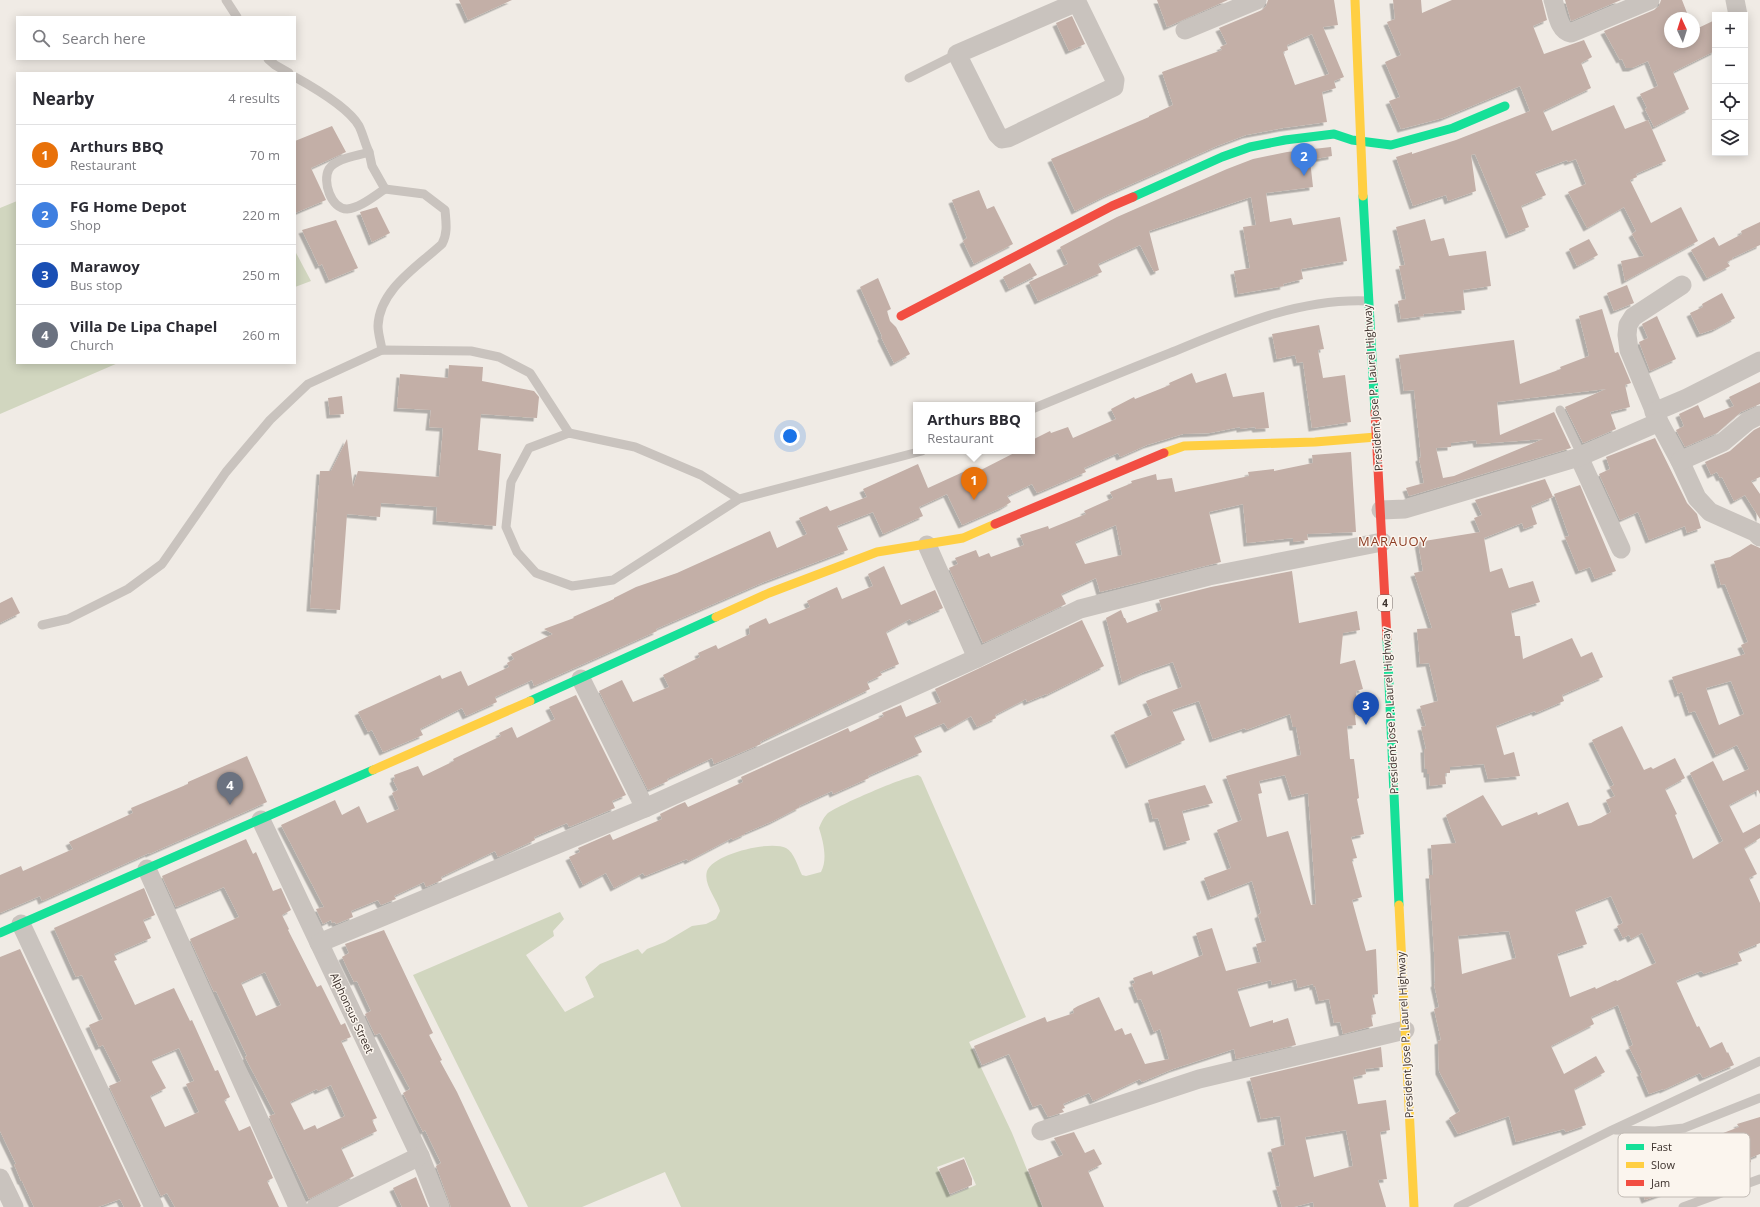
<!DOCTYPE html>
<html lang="en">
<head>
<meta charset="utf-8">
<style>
  :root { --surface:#fff; --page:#f7f7f7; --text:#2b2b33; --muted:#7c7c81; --line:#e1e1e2; --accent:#7a716c }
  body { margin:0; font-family:"Open Sans",sans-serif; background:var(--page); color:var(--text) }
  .controls { position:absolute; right:12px; top:12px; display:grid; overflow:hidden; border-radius:0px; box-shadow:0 2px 10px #0003 }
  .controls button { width:36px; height:36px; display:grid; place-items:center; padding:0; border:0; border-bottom:1px solid var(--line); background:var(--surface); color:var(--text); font:20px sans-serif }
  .compass { position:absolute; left:1664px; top:12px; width:36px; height:36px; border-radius:50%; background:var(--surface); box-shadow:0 2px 10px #0003; rotate:356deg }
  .you { position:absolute; left:790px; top:436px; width:14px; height:14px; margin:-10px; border:3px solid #fff; border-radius:50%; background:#1a73e8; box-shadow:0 0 0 6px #1a73e833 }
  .badge { display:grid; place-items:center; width:26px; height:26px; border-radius:50%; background:var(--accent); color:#fff; font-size:13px; font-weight:700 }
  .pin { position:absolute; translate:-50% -33px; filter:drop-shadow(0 1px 2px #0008) }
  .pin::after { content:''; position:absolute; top:21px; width:14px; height:12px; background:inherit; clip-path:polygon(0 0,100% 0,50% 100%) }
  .popup { position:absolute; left:913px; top:402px; width:122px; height:52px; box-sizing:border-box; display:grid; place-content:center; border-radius:0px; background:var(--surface); filter:drop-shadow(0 1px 3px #0005); font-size:13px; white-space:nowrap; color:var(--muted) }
  .popup b { font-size:15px; color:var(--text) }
  .popup::after { content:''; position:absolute; left:50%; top:100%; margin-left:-8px; border:8px solid transparent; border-top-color:var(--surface) }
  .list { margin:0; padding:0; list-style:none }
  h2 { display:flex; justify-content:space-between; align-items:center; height:52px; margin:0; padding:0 16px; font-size:17px }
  h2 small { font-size:13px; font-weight:400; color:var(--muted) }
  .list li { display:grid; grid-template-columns:26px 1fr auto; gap:12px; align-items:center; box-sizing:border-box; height:60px; padding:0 16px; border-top:1px solid var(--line) }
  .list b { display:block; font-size:15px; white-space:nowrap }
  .list p { margin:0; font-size:13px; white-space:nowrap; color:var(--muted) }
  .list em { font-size:13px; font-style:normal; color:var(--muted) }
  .icon { flex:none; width:22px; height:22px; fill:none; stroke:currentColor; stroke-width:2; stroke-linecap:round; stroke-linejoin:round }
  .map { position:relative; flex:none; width:1760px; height:1207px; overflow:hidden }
  .search { position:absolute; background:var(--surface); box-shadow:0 2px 10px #0003; left:16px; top:16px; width:280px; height:44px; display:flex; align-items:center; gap:10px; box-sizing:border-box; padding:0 14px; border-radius:0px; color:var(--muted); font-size:15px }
  .panel { position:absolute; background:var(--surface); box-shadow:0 2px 10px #0003; left:16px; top:72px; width:280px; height:292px; border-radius:0px }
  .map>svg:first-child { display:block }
  .green { fill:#d1d6bf; fill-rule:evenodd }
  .building { fill:#c3afa7; fill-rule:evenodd; filter:url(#shadow) }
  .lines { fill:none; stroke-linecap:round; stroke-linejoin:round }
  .lane { stroke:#c9c3be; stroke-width:9 }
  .street { stroke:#c9c3be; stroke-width:19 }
  .fast { stroke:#16e098; stroke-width:9 }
  .slow { stroke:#ffcf43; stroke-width:9 }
  .jam { stroke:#f24e42; stroke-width:9 }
  .labels { text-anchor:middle; stroke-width:3; stroke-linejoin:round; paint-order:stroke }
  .shield { fill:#fbf5ee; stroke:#756b66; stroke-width:1 }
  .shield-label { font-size:10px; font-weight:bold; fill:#3b302b }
  .street-label { font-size:11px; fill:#3b302b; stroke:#fbf5ee }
  .quarter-label { font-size:13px; letter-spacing:1px; fill:#8c3b22; stroke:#fbf5ee }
  .key { fill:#fbf5ee; stroke:#c1bab4; stroke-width:1 }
  .key-label { font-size:11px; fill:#3b302b }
</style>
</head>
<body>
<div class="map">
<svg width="1760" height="1207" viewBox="0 0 1760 1207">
  <defs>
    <filter id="shadow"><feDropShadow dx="-3.5" dy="3.5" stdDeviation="0" flood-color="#0004"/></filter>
  </defs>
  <rect width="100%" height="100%" fill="#f0ebe5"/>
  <g class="green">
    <polygon points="17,201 17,363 118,363 0,414 0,208"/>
    <polygon points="295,251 311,281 295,287"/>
    <path d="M918,775l3,2 105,240 -57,25 43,91 30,74h-361l-16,-35 -83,35h-54l-115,-232 147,-63 4,7 -11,12 1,5 -28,19 39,57 29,-15 -9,-20 15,-13 38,-15 4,5 5,-5 18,-7 27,-16 14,-2 10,-5 4,-8c-3,-12 -17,-27 -13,-40 6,-17 63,-31 79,-23 8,4 12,19 16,27l4,1 15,-4c7,-13 2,-31 -2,-44 2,-5 4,-10 8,-14 11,-9 77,-37 91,-39zM964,1157l12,28 -26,11 -13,-29z"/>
  </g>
  <g class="building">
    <polygon points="459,0 512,0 468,20"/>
    <polygon points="1157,0 1228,0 1167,27"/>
    <path d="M1268,0h66l4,25 -15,2 21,50 -10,4 2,7 -14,4 5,30 -44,6 -37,7 -29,11 -110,49 -32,16 -24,-52 98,-42v-1l24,-11 -11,-33 60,-22 -2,-3 7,-3 -8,-16 43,-18 4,-4zM1312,34l17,40 -34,11 -12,-33 5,-2 -1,-5z"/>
    <polygon points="1393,0 1421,0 1422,13 1452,0 1542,0 1547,20 1533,26 1544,54 1584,40 1592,57 1581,63 1591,88 1543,111 1552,131 1614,105 1625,129 1648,120 1666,161 1636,174 1637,177 1630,180 1651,223 1681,207 1698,241 1625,281 1621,261 1644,256 1632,234 1636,231 1624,207 1587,228 1568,192 1586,184 1576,159 1568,162 1567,160 1535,172 1546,195 1521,206 1529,227 1509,235 1475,154 1471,155 1476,191 1448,201 1446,195 1413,206 1396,157 1412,152 1412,154 1456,140 1530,111 1520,86 1443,118 1401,129 1389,101 1400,97 1385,62 1401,55 1387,22 1395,19"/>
    <polygon points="1565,0 1621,0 1571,21"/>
    <polygon points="1661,0 1682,0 1689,18 1670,18 1670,42 1694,42 1694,30 1715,20 1715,51 1673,72 1689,109 1654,127 1645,109 1647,108 1640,94 1658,86 1648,61 1632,68 1626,68 1622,59 1620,60 1604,31 1654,10 1659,6"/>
    <polygon points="1072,16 1085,44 1069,51 1056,23"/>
    <polygon points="332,126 346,152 311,168 326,200 295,213 295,141"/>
    <polygon points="1331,147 1332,156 1310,160 1313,187 1266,193 1270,222 1291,218 1293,225 1340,217 1347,261 1301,269 1303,279 1283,284 1284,286 1238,294 1234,271 1250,268 1243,227 1256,225 1251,197 1149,231 1159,270 1154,272 1140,245 1098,264 1102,272 1038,301 1029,282 1068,264 1060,247 1117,217 1227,169 1253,159 1287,152"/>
    <polygon points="979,190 987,209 994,206 1013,244 974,264 963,241 967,238 952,200"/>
    <polygon points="377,207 390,233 372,242 360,212"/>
    <polygon points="1425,219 1431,241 1444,238 1449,256 1486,251 1491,286 1463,290 1465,310 1423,314 1424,316 1401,319 1398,301 1406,299 1399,266 1405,265 1396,227"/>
    <polygon points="336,220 358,268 329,280 322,264 319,266 302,230"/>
    <polygon points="1760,222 1760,245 1732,258 1733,259 1727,262 1730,266 1707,278 1691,250 1714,237 1719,246 1742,234 1741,231"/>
    <polygon points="1589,239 1598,255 1577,266 1569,249"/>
    <polygon points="1030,263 1037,275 1009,289 1003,277"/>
    <polygon points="878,278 891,309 887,311 890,321 896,327 910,354 894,363 881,337 882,336 860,287"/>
    <polygon points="1627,285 1634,303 1614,311 1607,293"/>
    <polygon points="1722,293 1735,318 1715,329 1700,334 1690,313 1703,307 1702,304"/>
    <path d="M1602,309l13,44 3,-1 13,31 -6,2 5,22 -20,5 6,17 -33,14 -18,-36 41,-18 -109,13 3,33 54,-23 17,36 -162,48 -3,-8 18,-5 -5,-25 2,-1 -7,-67 -10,1 -5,-36 115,-15 6,44 41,-15 -1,-2 29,-11 -10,-40zM1543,439l-89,37 -11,2 -7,-30 15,-1v-4l25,-3 1,4z"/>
    <polygon points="1657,316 1676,359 1650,371 1639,342 1648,338 1642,324"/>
    <polygon points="1319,325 1324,349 1318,350 1323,378 1345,375 1351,422 1312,428 1303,362 1297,363 1295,355 1277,359 1272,334"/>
    <polygon points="449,365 483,367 482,381 534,391 539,397 537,418 481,414 478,450 501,454 496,526 436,521 437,507 381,503 380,517 347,514 340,610 310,608 320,471 331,471 347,439 353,487 358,471 439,477 443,428 429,427 431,410 397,408 400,374 448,378"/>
    <polygon points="1192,373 1196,383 1226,373 1233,397 1264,392 1269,428 1256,429 1255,427 1240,429 1240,427 1210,433 1183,434 1147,445 1120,457 1118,453 1084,468 1086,472 1037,493 1032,484 1007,496 1011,502 1003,507 962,525 947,494 919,507 923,516 883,534 873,512 837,526 848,550 764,582 656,629 657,631 534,686 532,680 495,697 497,702 466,716 462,708 420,729 423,735 383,752 372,730 368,732 358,712 440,675 442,679 461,671 468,686 509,667 507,663 514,659 511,654 553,634 544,629 574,618 573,617 614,599 614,598 636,587 677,573 770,531 777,548 807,534 799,518 827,506 830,511 867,497 863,489 918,464 928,488 974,467 977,472 1018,451 1032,451 1032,440 1050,431 1051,433 1068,427 1073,438 1116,419 1111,409 1134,397 1135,399 1170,385 1169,383"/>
    <polygon points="1760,382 1760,404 1741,412 1717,433 1685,447 1676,430 1684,426 1679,414 1698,405 1704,418 1734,406 1729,397"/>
    <polygon points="342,396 344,414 330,415 328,398"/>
    <polygon points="1760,427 1760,477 1751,481 1760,494 1760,519 1745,495 1734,501 1722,477 1720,478 1717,472 1711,475 1705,462 1730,451 1754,430"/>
    <polygon points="1655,438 1687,503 1697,514 1701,528 1687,533 1685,526 1649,540 1638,512 1620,520 1599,474 1610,469 1606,457"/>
    <path d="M1351,452l5,80 -49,2 1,6 -15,2v-4l-46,5 -4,-39 -34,8 12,50 -121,30 -4,-14 -35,16 5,10 -83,39 -34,-75 9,-4 -3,-6 21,-8 3,7 10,-4 2,4 33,-12 -4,-10 28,-9 1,3 37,-15 -2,-3 29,-13 -3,-6 22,-9 -1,-2 25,-7 1,6 15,-2 3,14 74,-16 -1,-4 26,-3v2l39,-8 -1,-8zM1116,525l6,30 -37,9 -10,-22z"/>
    <polygon points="1545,479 1553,497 1531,506 1537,524 1524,529 1522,523 1484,538 1490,572 1502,568 1509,588 1533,581 1540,602 1511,611 1515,636 1520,636 1523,659 1572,638 1581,657 1592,652 1603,677 1562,695 1564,701 1536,713 1535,711 1496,726 1504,755 1514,752 1520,776 1488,779 1484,764 1450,767 1450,773 1445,773 1446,784 1430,786 1429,774 1427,774 1427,769 1425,769 1424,749 1426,749 1421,727 1426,726 1420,706 1438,701 1429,663 1420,664 1417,629 1432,628 1414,573 1423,571 1418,542 1480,532 1474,518 1482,515 1475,500"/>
    <polygon points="1580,485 1616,571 1595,579 1590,567 1579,571 1565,537 1569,536 1554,494"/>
    <path d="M1751,544l9,4v246l-2,-4 -29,15 14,28 17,-9v14l-16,10 13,26 -8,4 11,25v40l-22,9 4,9 -38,13 -3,-3 -25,10 21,46 2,-1 11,22 12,-6 5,11 1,-1 6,13 -31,13 -3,-5 -37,17v-1l-14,5 -9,-21h2l-13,-26 4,-2 -15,-40 -27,12 3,7 -43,22 13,28 32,-18 9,16 -31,17 12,36 -20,7 -2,-3 -48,13 -7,-26 -51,18 -9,-16 11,-7 -21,-40 -1,-30 3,-1 -7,-31 5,-2 -5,-23 1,-1 -1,-31 -5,-77h4l-2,-30 25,-2 -10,-28 37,-20 19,31 35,-14 1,3 30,-13 10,24 13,-3 20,-11 -5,-12 9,-4 -5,-9 4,-2 -22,-45 30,-14 22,44 7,-3 2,2 22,-11 10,20 -20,11 12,25 -2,1 18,44 30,-18 -33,-68 23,-12 10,20 26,-12 -12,-24 -21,10 -21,-44 -6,2 -7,-21 -4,2 -6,-17 73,-23 -4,-9 7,-3 -23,-58 -4,1 -7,-24 16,-4zM1731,681l13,33 -25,11 -13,-37zM1611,896l12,27 -6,3 6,12 6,-3 2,4 11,-6 14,30 -39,18 -1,-1 -20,9 -1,-2 -25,10 -13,-43 30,-10 -12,-34zM1509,931l7,27 -54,16 -4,-38z"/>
    <polygon points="884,566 901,605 935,590 943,608 912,622 910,619 886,632 899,664 880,672 882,675 867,682 870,689 760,742 761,744 714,764 712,758 667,779 668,781 648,790 599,691 622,680 633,702 669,687 663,675 700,657 698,653 716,645 718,649 750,634 749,626 766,618 769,624 810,607 807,601 837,587 842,599 873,586 868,574"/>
    <path d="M1292,571l7,52 58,-12 3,19 -17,3 -3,31 15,-4 8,29 -7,2 2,23 -3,1 1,10 -9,1 3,33h4l5,39 -2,1 7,35 -13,3 6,21 -5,1v2l10,36 -10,3 14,51 10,-2 2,45 -6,1 4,19 -5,1 2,11 -30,8 -3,-12 -6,1 -5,-24 -10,2 -4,-15 -2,1v-3l-15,4 -2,-9 -24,6 -1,-5 -34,9 13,38 23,-7v3l15,-5 8,27 -60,14 -2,-10 -61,20 -31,13 -2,-3 -47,22 -4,-8 -26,11 2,4 -3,1 2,3 -16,5 -7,-13 -8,3 -24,-53 -27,11 -8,-19 71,-29 2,5 27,-9 -1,-4 5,-3 21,-9 16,34 7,-3 3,7 6,-2 14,31 24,-5 -9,-30 -6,3 -13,-33 -3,1 -6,-16 3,-1 -2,-5 19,-7 1,4 50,-20 -7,-22 16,-5 14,43 35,-9 -5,-18 10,-3 -8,-26 3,-2 -9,-32 -41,16 -7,-19 27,-10 -14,-38 25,-10 -16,-44 75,-21 -5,-28h-3l-3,-13 -44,16 -1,-2 -32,11 -14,-38 -27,9 13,30 -56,25 -15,-33 38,-17 -6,-14 36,-14 -9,-25 -29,10 -22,10 -16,-64 15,-8 3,8h1l2,5 35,-13 -3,-10 52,-13zM1285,775l7,22 16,-4 8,111 -5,1 -23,-74 -21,6 -9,-43 4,-1 -3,-12z"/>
    <polygon points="12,597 20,613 0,623 0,603"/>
    <polygon points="1082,620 1104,666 1046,695 1046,694 1027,702 1026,699 995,715 996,718 977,727 971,716 948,729 944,723 914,736 922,752 868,776 869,778 833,794 832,791 799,806 800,807 773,821 745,833 745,834 732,840 732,838 688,861 687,859 645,876 643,873 614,888 606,873 583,885 569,857 580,852 578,848 610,834 613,840 662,819 660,814 678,805 685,802 688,807 743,782 741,777 848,728 850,732 884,716 882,713 901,705 906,717 941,702 935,689"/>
    <polygon points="576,695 626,795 612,801 615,808 569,827 567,823 534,837 535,840 498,857 495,851 441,877 442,880 426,887 424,882 394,896 396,899 381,905 378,900 351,911 353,917 336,924 335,922 332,923 331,920 323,924 316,909 324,907 281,825 335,800 342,815 359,806 367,823 399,809 392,793 398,790 393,780 395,778 394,775 418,766 423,776 454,761 453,759 501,736 499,733 512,727 517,738 555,719 549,707"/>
    <polygon points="247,756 267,802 149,854 149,853 42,901 40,896 0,913 0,875 21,866 23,871 73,849 69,842 133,813 131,808 188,784 188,782"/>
    <polygon points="1205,785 1213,803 1182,811 1190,840 1167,847 1158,818 1153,819 1148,800"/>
    <path d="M246,839l7,15 3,-2 17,39 8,-3 10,22 -9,5 7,14 -1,1 29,57 4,-2 20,40 4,-2 6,14 -10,4 36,77 -5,2 5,11 -36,17 13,28 -45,23 -40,-83 6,-2 -30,-57 2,-1 -31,-65 -2,1 -24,-53 49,-22 -15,-30 -48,20 -14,-31zM265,972l16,33 -25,11 -15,-33zM331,1085l14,31 -28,13 -2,-4 -11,5 -14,-28 27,-13 1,2z"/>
    <path d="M144,888l11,27 -12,5 8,18 -37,16 3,6 -3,1 21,44 39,-17 16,33 2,-1 23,51 3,-1 12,27 -6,3 15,31 11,-5 23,52 -6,3 12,26h-104l-8,-14 -6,3 -52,-110 12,-5 -18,-36 -4,2 -10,-22 14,-6 -21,-44 -6,2 -22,-49zM179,1048l15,33 -8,3 13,28 -34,15 -15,-31 16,-8 -14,-26 1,-3z"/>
    <polygon points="384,930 433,1033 429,1035 442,1060 440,1061 457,1092 511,1207 451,1207 436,1166 441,1163 425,1130 423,1132 403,1093 410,1089 380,1033 375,1035 365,1014 371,1011 357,981 354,982 342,957 349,953 345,944"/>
    <polygon points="20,949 141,1206 140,1207 124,1207 120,1199 98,1207 34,1207 22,1181 21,1181 14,1164 16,1164 0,1131 0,957"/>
    <path d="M1381,1047l2,20 -18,2 1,5 -13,3 5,27 28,-4 4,30 -10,2 7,47 -9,1 8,27h-72l-1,-5 -19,5h-12l-6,-20 4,-1 -9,-37 14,-4 -5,-29 -19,3 -11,-41zM1346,1130l7,36 -39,11 -9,-40z"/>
    <polygon points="1760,1117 1760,1154 1750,1158 1751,1162 1645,1200 1637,1178 1642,1175 1639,1165 1739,1127 1737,1124"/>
    <polygon points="1074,1132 1085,1153 1094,1149 1102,1164 1088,1171 1104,1207 1043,1207 1028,1169 1063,1155 1054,1138"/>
    <polygon points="964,1159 972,1179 972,1185 950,1194 939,1169"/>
    <polygon points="416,1177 428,1207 402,1207 393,1188"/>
  </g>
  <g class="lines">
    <g class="lane">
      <polyline points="226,0 237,17"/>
      <polyline points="268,59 275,65 289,73"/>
      <path d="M295,77c18,10 54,31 64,49 4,8 6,18 10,26"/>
      <polyline points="909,78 957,54"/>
      <path d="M369,152l3,14 13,23c-11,7 -25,19 -38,20 -16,0 -25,-28 -18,-40 7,-11 28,-13 40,-17z"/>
      <path d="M382,350c-1,-8 -4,-16 -4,-24 1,-36 40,-60 64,-82 6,-11 4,-22 3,-34l-21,-16 -39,-5"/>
      <path d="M1032,409c46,-19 92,-38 138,-56 64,-26 128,-55 198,-52"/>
      <polyline points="1560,410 1582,456"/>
      <polyline points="739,499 701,475 635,447 569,433 529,448 511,482 506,527 517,552 536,573 572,586 613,580 739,499 922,451"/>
      <polyline points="42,625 68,619 128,589 162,564 226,472 270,420 308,384 382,350 471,351 499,357 530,373 569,433"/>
      <polyline points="1615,1130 1655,1131 1684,1128 1760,1098"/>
      <polyline points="1458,1207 1612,1130 1760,1061"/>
      <polyline points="1683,1207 1760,1179"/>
    </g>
    <g class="street">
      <polyline points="1076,0 1115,80 1114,87 1008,138 1002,139 997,134 957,54 1077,2"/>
      <path d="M1553,0c4,11 5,31 18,33l79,-33"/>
      <polyline points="1735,0 1738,15"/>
      <polyline points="1185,30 1257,0"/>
      <polyline points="1682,285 1633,317 1628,325 1627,335 1629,350 1659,422 1680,461 1697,498 1710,512 1755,532 1760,537"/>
      <polyline points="1654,412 1687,398 1760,361"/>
      <polyline points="1579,457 1621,549"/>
      <polyline points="1680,461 1723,442 1748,421 1760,415"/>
      <polyline points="1381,510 1405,509 1579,457 1659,422"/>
      <polyline points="927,545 977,658"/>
      <polyline points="581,679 645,808"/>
      <polyline points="261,820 420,1156 440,1207"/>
      <polyline points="147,869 298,1207"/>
      <polyline points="21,924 154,1207"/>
      <polyline points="319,943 645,808 977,658 1080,609 1209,576 1382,542"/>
      <polyline points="1041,1131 1199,1079 1405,1030"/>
      <polyline points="0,1178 14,1207"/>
      <polyline points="316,1207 420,1156"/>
    </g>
    <g class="fast">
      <polyline points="1363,196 1375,412"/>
      <polyline points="1133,197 1222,157 1250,147 1285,140 1334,134 1352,140 1391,145 1453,128 1505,106"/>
      <polyline points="1387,639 1399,905"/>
      <polyline points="530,701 716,617"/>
      <polyline points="0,933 373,770"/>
    </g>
    <g class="slow">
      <polyline points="1355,0 1363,196"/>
      <polyline points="1164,453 1184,446 1315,442 1376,437"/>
      <polyline points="716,617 769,593 877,552 963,538 995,524"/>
      <polyline points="373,770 530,701"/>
      <polyline points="1399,905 1414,1207"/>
    </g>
    <g class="jam">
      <polyline points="901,316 1112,206 1133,197"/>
      <polyline points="1375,412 1387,639"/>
      <polyline points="995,524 1164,453"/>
    </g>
  </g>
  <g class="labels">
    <rect class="shield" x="1378" y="595" width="14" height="16" rx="3"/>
    <g class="shield-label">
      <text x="1385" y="607">4</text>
    </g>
    <g class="street-label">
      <text transform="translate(1373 388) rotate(-94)" y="4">President Jose P. Laurel Highway</text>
      <text transform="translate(1390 711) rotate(-93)" y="4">President Jose P. Laurel Highway</text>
      <text transform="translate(352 1013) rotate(65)" y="4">Alphonsus Street</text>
      <text transform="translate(1405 1035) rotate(-93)" y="4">President Jose P. Laurel Highway</text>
    </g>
    <g class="quarter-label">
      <text x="1393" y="546">MARAUOY</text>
    </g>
  </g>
  <rect x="1618" y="1133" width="132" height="64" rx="6" class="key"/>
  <rect x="1626" y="1144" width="18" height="6" fill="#16e098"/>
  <rect x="1626" y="1162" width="18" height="6" fill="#ffcf43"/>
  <rect x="1626" y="1180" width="18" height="6" fill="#f24e42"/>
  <g class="key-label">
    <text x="1651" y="1151">Fast</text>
    <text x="1651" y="1169">Slow</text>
    <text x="1651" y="1187">Jam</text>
  </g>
</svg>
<div class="controls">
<button>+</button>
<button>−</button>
<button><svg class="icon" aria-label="locate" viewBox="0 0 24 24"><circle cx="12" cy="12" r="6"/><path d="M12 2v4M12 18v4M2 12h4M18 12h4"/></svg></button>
<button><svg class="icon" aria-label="layers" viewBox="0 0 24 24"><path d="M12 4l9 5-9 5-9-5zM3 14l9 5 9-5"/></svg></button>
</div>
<svg class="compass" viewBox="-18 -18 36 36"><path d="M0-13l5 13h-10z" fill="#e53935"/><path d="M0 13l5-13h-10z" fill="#7c7c81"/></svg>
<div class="you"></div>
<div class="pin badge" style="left:974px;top:500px;background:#e8710a">1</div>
<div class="popup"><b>Arthurs BBQ</b>Restaurant</div>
<div class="pin badge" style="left:1304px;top:176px;background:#3f7fe0">2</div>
<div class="pin badge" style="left:1366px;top:725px;background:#1a4fb4">3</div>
<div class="pin badge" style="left:230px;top:805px;background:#6b7280">4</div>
<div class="search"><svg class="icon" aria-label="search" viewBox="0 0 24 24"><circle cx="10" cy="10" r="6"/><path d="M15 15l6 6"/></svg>Search here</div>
<section class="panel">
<h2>Nearby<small>4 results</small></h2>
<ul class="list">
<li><span class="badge" style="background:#e8710a">1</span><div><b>Arthurs BBQ</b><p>Restaurant</p></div><em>70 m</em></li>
<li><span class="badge" style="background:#3f7fe0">2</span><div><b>FG Home Depot</b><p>Shop</p></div><em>220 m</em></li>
<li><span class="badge" style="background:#1a4fb4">3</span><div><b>Marawoy</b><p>Bus stop</p></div><em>250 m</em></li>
<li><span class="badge" style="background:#6b7280">4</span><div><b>Villa De Lipa Chapel</b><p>Church</p></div><em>260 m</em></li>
</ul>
</section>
</div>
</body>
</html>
